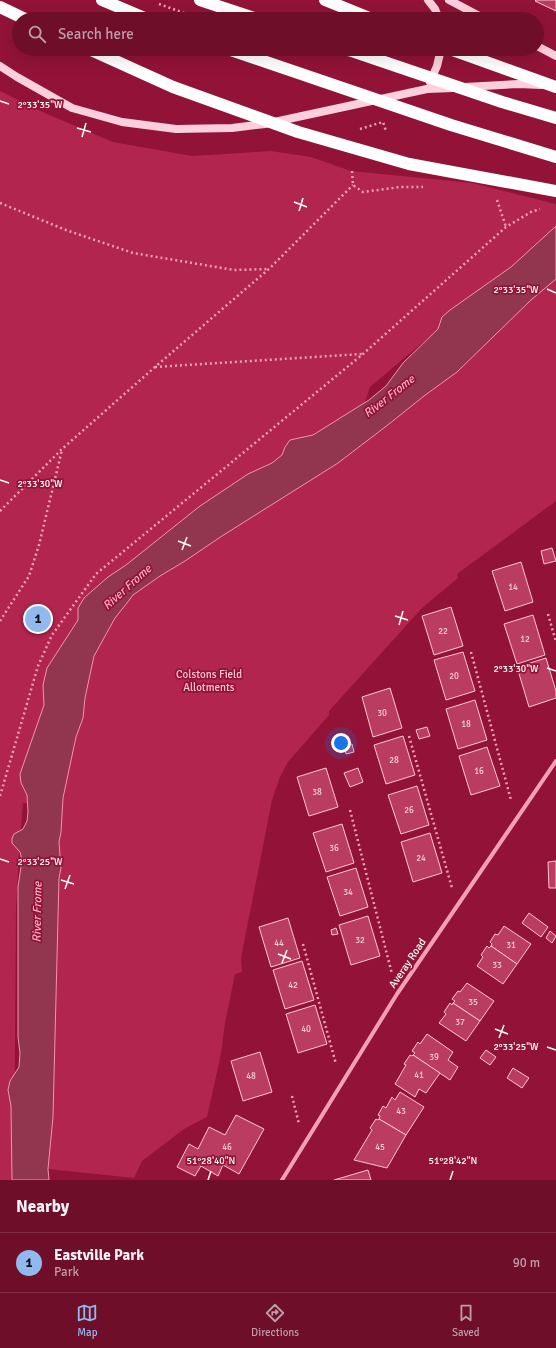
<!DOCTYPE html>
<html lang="en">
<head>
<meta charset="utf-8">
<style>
  :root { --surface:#6e0e29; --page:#761c35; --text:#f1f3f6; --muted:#bf9ca8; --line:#802e46; --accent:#90b9f0 }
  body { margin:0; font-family:Signika,sans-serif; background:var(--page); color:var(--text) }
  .you { position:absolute; left:341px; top:743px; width:14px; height:14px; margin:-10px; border:3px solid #fff; border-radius:50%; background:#1a73e8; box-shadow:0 0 0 6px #1a73e833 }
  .badge { display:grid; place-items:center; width:26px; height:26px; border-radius:50%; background:var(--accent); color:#111; font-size:13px; font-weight:700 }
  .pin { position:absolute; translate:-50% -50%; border:2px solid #fff; box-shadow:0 1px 4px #0006 }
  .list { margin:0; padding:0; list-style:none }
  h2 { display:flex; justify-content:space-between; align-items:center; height:52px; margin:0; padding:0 16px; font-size:17px }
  h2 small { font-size:13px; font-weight:400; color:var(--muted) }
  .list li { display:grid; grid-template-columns:26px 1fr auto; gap:12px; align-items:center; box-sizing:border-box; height:60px; padding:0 16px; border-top:1px solid var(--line) }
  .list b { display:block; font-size:15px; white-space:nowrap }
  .list p { margin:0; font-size:13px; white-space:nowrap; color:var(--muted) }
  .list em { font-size:13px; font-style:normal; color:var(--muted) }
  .icon { flex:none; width:22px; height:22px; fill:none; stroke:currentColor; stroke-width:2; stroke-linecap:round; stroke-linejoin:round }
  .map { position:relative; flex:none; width:556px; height:1180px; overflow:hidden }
  .search { position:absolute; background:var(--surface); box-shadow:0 4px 16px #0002; left:12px; right:12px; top:12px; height:44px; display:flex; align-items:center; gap:10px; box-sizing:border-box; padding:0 14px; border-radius:22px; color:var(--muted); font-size:15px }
  .sheet { height:112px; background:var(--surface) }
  nav { display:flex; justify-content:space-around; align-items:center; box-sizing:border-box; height:56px; border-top:1px solid var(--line); background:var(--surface); font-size:11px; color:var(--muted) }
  nav a { display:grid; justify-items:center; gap:2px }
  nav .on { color:var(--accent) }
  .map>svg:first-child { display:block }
  .green { fill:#b1254f }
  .water { fill:#923650; stroke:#f592b1 }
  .building { fill:#ba3c61; stroke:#fdc7d7 }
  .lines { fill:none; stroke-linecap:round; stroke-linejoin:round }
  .path { stroke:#f2a0b9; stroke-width:2.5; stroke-dasharray:2 3; stroke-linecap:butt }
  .street { stroke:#f2a0b9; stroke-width:4 }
  .secondary { stroke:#fccfdc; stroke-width:8 }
  .highway { stroke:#fff; stroke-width:12 }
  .highway-bridge { stroke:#fff; stroke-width:12 }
  .ticks { fill:none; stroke:#fff; stroke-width:1.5 }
  .labels { text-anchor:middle; stroke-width:3.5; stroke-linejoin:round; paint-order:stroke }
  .number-label { font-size:9px; fill:#eeced8 }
  .park-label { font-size:11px; fill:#fdc7d7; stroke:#921337 }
  .street-label { font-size:11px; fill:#fff; stroke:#921337 }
  .water-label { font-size:12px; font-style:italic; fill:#f9acc4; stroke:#921337 }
  .ticks-label { font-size:10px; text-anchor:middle; fill:#fff; stroke:#921337; stroke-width:3.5; stroke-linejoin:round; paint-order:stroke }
</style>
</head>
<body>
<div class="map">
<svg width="556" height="1180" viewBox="0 0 556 1180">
  <rect width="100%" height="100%" fill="#921337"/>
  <g class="green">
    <polygon points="0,91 47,114 113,142 192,156 271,151 311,157 351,171 472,183 556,204 556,230 370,387 365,402 278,470 124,581 34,804 23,803 20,839 16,909 14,1180 0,1180"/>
    <polygon points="556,279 556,501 457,574 458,578 422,608 329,711 329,715 288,762 280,777 272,800 241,958 242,972 235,974 225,1023 221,1054 207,1117 184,1129 142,1161 134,1178 48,1169 53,1117 59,878 61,868 59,842 61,832 63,798 76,737 83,718 85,698 94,656 115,618 127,603 133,595 160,576 185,561 222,536 338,463 389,424 424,396 457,372 531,300"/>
  </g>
  <polygon class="water" points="556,226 556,279 531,300 457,372 424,396 389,424 338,463 222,536 185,561 160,576 133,595 127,603 115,618 94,656 85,698 83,718 76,737 63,798 61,832 59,842 61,868 59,878 53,1117 48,1169 49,1180 12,1180 11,1106 8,1090 10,1081 19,1067 20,1053 18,1037 18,887 22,860 20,852 12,843 12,838 14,834 23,829 27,821 28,812 27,795 21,783 20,774 44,705 43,685 47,668 78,620 78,608 84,598 108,577 126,565 200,506 248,474 272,463 282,455 285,447 290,440 313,435 369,400 386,386 403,363 438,329 442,317 450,310 511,267"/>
  <g class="building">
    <polygon points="536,0 556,0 556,11 535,1"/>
    <polygon points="552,548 556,561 544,564 541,551"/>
    <polygon points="521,562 533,602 505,611 492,571"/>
    <polygon points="451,607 463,646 434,655 422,616"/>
    <polygon points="533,615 545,655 517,664 504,624"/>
    <polygon points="463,652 475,691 446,700 434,660"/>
    <polygon points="546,658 556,691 556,698 529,707 517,667"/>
    <polygon points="390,688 402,728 373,737 362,697"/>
    <polygon points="475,700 487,740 458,749 446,709"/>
    <polygon points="427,727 430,736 419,739 416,730"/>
    <polygon points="403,736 415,775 386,784 374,745"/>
    <polygon points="352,744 354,752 346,754 344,745"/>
    <polygon points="487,747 500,786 471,795 459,756"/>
    <polygon points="326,768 338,807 309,816 297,777"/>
    <polygon points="358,768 363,782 350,787 344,773"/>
    <polygon points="417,786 429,825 401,834 388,795"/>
    <polygon points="342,824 354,863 326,872 313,833"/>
    <polygon points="430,833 442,873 413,882 401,842"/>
    <polygon points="556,861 556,888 549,888 548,862"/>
    <polygon points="356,868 368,907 340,916 327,877"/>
    <polygon points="529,913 548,927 541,937 522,923"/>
    <polygon points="368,916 380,956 351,965 339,925"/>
    <polygon points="288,918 300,958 271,967 259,927"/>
    <polygon points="504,926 531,944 517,964 491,946 492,944 490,942 495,934 498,935"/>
    <polygon points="336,928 338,934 332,935 331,930"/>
    <polygon points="550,931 556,936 552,943 546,938"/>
    <polygon points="487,946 489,948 491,946 517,964 503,984 477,966 483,957 481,955"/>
    <polygon points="302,961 314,1000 285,1009 273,970"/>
    <polygon points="467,983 494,1001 480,1021 453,1003 455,1001 452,999 458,991 460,992"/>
    <polygon points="450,1003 452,1005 453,1003 480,1021 466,1041 439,1023 446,1014 444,1012"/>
    <polygon points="315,1005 327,1044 298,1053 286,1014"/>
    <polygon points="427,1034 453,1052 448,1060 458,1067 450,1080 413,1055 415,1053 412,1051 418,1042 420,1044"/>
    <polygon points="486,1050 496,1057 490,1065 480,1058"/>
    <polygon points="260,1052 272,1092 243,1101 231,1061"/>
    <polygon points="410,1055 412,1056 413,1055 440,1073 426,1093 419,1089 415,1097 395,1084 406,1065 404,1064"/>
    <polygon points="513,1068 529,1078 522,1088 507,1078"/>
    <polygon points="400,1092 424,1107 406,1135 379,1119 380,1116 378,1115 383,1106 386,1108 392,1097 395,1100"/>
    <polygon points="236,1115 264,1129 239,1174 223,1165 218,1176 201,1166 195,1176 177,1167 189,1144 198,1149 209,1127 225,1135"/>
    <polygon points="376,1119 378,1120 379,1119 406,1135 387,1168 354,1160 372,1130 370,1128"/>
    <polygon points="368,1170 371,1180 334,1180"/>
  </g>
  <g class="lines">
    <g class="path">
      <polyline points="159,4 187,14"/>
      <polyline points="360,129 383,122 386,131"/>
      <polyline points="352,171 353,185 363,192 400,187 423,187"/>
      <polyline points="497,200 506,227"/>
      <polyline points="0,203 66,230 133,253 234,270 269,269"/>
      <polyline points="155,367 362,354"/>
      <polyline points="0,511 62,449 155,367 270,268 353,185"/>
      <polyline points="548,614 556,642"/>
      <polyline points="0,621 29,576 39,545 62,450"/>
      <polyline points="471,652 511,800"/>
      <polyline points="409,736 452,888"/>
      <polyline points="0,796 38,666 52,635 96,574 363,354 506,227 531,212 540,209"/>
      <polyline points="350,810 392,974"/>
      <polyline points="303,944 336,1064"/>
      <polyline points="292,1096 299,1124"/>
    </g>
    <polyline class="street" points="282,1180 397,994 556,761"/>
    <g class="secondary">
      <polyline points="428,0 435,9 439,19"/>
      <polyline points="449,0 485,19"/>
      <polyline points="537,46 556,56"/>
      <polyline points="0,66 17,77 72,108 122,122 176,129 232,128 265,124 427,89 453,88"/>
      <polyline points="430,82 437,66 441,49"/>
      <polyline points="465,87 519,84 541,85"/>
    </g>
    <g class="highway">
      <polyline points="102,0 147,19"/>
      <polyline points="200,0 257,19"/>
      <polyline points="325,0 372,19"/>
      <polyline points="0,7 25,19"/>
    </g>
    <g class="highway-bridge">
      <polyline points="89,49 173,87 298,132 409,164 556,191"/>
      <polyline points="228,49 451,125 556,157"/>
      <polyline points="346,49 502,102 556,118"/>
      <polyline points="450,49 556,87"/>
    </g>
  </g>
  <path class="ticks" d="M0,101l9,3M77,128l14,4M82,137l4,-14M294,202l13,5M299,211l4,-13M547,289l9,4M0,480l9,3M178,541l13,5M182,550l5,-13M395,616l13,4M399,625l4,-14M547,668l9,3M0,859l9,3M61,880l13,4M65,889l5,-14M278,954l13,5M282,963l5,-13M495,1029l13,5M499,1038l5,-13M547,1047l9,3M208,1180l3,-9M450,1180l3,-9"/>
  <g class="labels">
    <g class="number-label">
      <text x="513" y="590">14</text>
      <text x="443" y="634">22</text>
      <text x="525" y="642">12</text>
      <text x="454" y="679">20</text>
      <text x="382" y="716">30</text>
      <text x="466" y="727">18</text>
      <text x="394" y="763">28</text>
      <text x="479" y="774">16</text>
      <text x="317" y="795">38</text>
      <text x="409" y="813">26</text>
      <text x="334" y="851">36</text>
      <text x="421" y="861">24</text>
      <text x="348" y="895">34</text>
      <text x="360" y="943">32</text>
      <text x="279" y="946">44</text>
      <text x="511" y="948">31</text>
      <text x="497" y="968">33</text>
      <text x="293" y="988">42</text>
      <text x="473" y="1005">35</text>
      <text x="460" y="1025">37</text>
      <text x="306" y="1032">40</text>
      <text x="434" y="1060">39</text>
      <text x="419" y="1078">41</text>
      <text x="251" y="1079">48</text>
      <text x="401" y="1114">43</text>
      <text x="227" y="1150">46</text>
      <text x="380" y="1150">45</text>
    </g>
    <g class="park-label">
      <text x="209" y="678">Colstons Field<tspan x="209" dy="13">Allotments</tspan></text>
    </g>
    <g class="street-label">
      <text transform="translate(407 963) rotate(-56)" y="4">Averay Road</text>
    </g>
    <g class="water-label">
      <text transform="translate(389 396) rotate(-38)" y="4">River Frome</text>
      <text transform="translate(127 587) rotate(-42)" y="4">River Frome</text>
      <text transform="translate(37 912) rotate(-89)" y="4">River Frome</text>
    </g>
  </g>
  <g class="ticks-label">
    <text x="40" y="108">2°33'35"W</text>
    <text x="516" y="293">2°33'35"W</text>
    <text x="40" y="487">2°33'30"W</text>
    <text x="516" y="672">2°33'30"W</text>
    <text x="40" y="865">2°33'25"W</text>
    <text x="516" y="1050">2°33'25"W</text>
    <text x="211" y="1164">51°28'40"N</text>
    <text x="453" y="1164">51°28'42"N</text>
  </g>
</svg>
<div class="you"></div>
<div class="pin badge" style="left:38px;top:619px">1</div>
<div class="search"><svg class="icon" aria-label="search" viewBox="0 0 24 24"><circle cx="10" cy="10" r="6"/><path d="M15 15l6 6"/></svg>Search here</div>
</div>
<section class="sheet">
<h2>Nearby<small></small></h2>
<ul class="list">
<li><span class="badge">1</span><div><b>Eastville Park</b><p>Park</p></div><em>90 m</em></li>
</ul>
</section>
<nav>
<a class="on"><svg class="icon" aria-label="map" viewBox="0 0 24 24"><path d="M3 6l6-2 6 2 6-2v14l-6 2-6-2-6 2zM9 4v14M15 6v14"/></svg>Map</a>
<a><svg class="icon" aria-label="directions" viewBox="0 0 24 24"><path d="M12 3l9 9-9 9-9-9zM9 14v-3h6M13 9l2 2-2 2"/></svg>Directions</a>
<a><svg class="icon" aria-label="saved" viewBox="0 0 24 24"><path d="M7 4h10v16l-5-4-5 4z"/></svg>Saved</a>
</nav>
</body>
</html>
